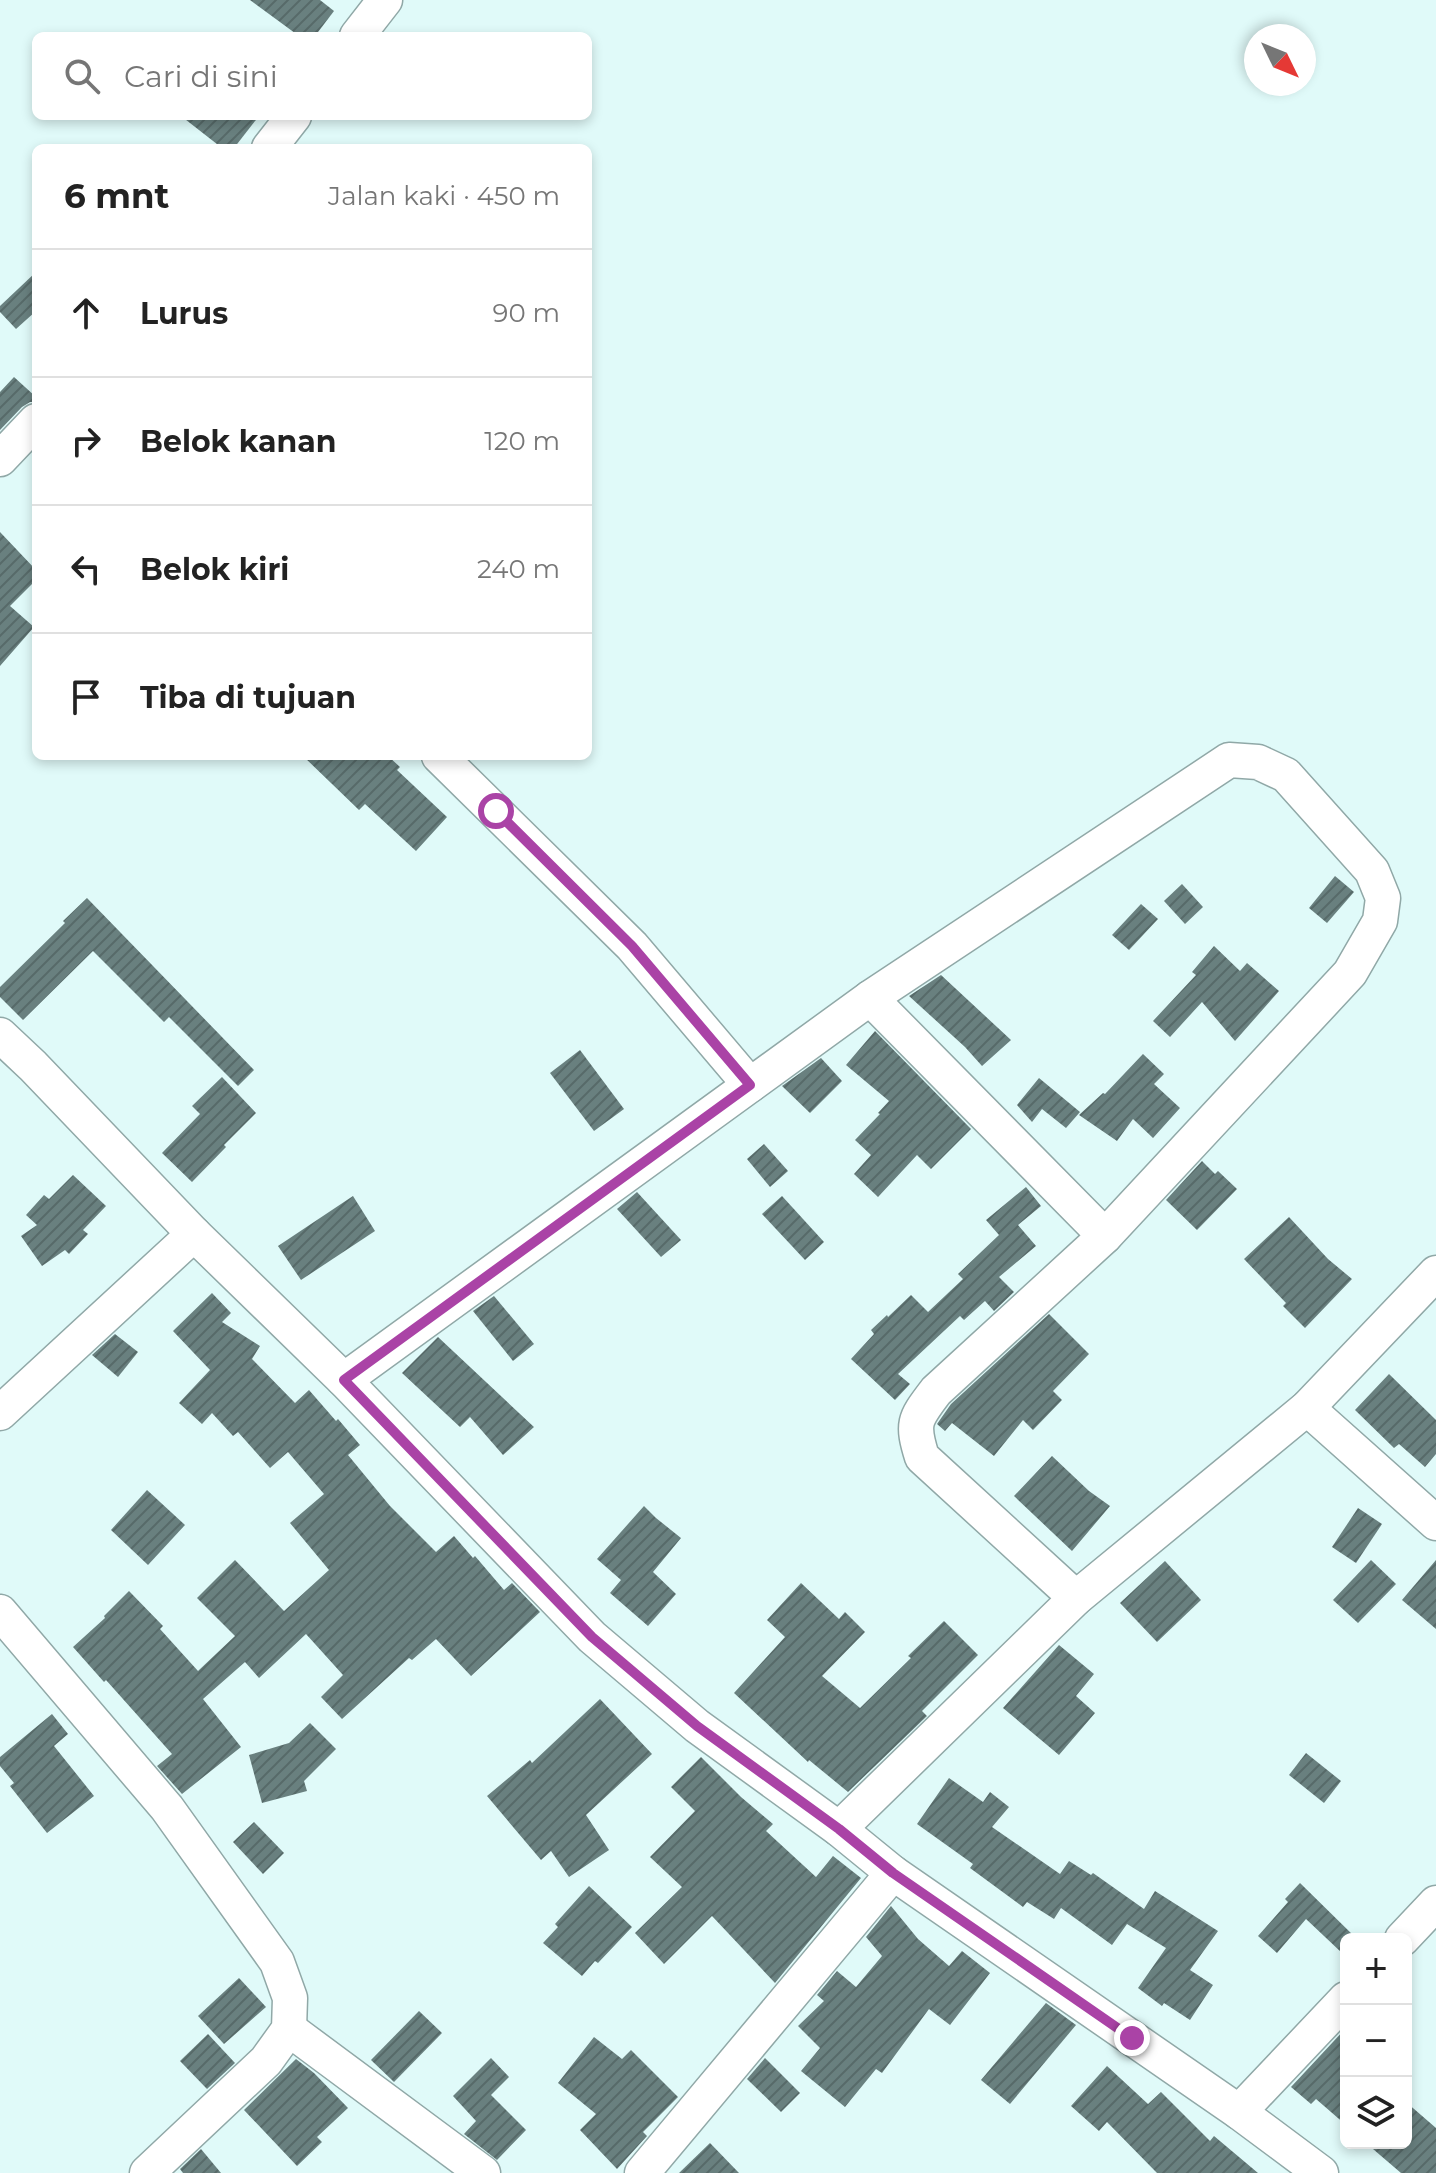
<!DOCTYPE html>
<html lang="id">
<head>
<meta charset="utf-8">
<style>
  :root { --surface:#fff; --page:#f2f2f2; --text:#222; --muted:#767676; --line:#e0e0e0 }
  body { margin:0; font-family:Montserrat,sans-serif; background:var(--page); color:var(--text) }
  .controls { position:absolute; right:24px; bottom:24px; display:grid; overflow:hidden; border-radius:12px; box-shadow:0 4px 12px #0003 }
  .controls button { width:72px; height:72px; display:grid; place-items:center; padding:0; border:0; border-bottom:2px solid var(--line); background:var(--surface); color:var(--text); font:40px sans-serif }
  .compass { position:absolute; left:1244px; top:24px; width:72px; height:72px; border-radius:50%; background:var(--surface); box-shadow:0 4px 12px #0003; rotate:133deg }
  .stop { position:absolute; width:24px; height:24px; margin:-18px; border:6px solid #aa43a6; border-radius:50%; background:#fff }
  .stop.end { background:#aa43a6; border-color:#fff; box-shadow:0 2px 8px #0008 }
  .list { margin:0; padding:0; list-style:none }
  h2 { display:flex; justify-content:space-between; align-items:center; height:104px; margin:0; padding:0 32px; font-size:34px }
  h2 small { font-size:26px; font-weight:400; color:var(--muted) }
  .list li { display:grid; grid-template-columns:52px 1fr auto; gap:24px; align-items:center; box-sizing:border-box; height:128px; padding:0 32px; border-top:2px solid var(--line) }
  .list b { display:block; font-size:30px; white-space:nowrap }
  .list em { font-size:26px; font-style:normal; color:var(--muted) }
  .icon { flex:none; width:44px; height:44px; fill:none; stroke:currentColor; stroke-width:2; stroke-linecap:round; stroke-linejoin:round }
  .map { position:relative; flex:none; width:1436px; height:2173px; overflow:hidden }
  .search { position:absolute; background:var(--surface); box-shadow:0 4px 12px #0003; left:32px; top:32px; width:560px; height:88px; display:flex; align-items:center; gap:20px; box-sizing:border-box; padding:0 28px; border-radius:12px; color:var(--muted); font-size:30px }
  .panel { position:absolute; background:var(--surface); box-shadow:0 4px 12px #0003; left:32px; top:144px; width:560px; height:616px; border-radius:12px }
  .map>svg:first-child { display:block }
  .building { fill:url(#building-hatch) }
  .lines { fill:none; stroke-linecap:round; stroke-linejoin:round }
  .minor-casing { stroke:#90a8a7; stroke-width:37 }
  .minor { stroke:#fff; stroke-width:34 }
  .route { stroke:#aa43a6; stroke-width:10 }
</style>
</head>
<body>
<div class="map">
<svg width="1436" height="2173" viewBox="0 0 1436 2173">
  <defs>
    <pattern id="building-hatch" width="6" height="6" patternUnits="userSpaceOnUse" patternTransform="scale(2)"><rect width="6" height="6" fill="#69807f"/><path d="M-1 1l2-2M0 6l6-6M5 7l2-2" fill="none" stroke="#576a69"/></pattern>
  </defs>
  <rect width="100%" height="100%" fill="#e0faf9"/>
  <g class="building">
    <polygon points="250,0 320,0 334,11 315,36 299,36"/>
    <polygon points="181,116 259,116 234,148 222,148"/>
    <polygon points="36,272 36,311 16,329 0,312 0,306"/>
    <polygon points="14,377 36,397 36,402 30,402 22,407 0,430 0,392"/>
    <polygon points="0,532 36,570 36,580 10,606 34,627 0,666"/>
    <polygon points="303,756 388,756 400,767 397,770 447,817 416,851 365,804 359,810"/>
    <polygon points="1335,876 1354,892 1327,923 1309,908"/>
    <polygon points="1182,884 1203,907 1185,924 1164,901"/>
    <polygon points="87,898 254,1070 238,1086 169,1017 164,1022 93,951 23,1020 0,997 0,987 65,923 63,921"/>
    <polygon points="1141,904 1158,919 1129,950 1112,935"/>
    <polygon points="1214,946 1240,971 1247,963 1279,991 1235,1041 1202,1002 1170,1037 1153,1021 1196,975 1192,972"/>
    <polygon points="941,975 1011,1040 982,1066 965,1047 909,996"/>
    <polygon points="875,1031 971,1129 931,1169 917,1155 878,1197 854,1174 871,1155 855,1140 880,1114 878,1113 889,1101 846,1065"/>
    <polygon points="580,1050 624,1109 594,1131 550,1073"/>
    <polygon points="1143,1054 1164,1074 1154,1084 1180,1108 1153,1138 1133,1119 1117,1141 1079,1115 1103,1093 1105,1094"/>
    <polygon points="821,1058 842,1081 810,1113 782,1086"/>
    <polygon points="222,1077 256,1113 224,1145 226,1147 192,1182 162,1153 200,1114 192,1106"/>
    <polygon points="1039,1078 1080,1112 1066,1128 1042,1109 1032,1122 1017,1105"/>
    <polygon points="764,1144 788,1171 770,1187 747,1159"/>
    <polygon points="1202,1161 1215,1174 1218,1171 1237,1189 1197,1230 1166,1200"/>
    <polygon points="73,1175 106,1206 83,1230 88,1234 69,1254 65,1250 42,1266 21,1236 37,1225 26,1215 44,1195 49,1199"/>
    <polygon points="1026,1187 1041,1206 1018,1225 1036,1246 999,1277 1014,1292 994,1311 985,1301 964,1320 960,1316 898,1374 910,1384 895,1400 851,1359 874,1334 871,1330 887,1315 888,1317 911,1295 928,1312 963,1279 958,1274 999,1235 986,1220"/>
    <polygon points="637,1192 681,1240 661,1257 617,1209"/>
    <polygon points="353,1196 375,1231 301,1280 278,1246"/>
    <polygon points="782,1196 824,1242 805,1260 762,1214"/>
    <polygon points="1289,1217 1328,1259 1352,1279 1305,1328 1283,1306 1286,1303 1244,1259"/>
    <polygon points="212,1293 231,1313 222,1322 260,1346 252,1359 295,1403 309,1390 336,1421 338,1419 360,1445 348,1455 390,1506 436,1552 454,1536 473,1558 475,1556 504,1590 512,1583 540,1612 471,1676 436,1639 412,1660 409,1658 342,1719 321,1697 343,1675 306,1634 259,1678 245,1662 203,1699 241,1747 182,1794 157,1766 172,1754 106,1680 104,1682 73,1647 105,1618 104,1616 129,1591 163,1626 160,1629 198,1671 235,1636 197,1598 235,1560 284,1611 329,1570 290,1523 324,1494 288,1452 270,1468 238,1432 233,1436 212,1413 202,1424 179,1403 210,1370 173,1331"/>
    <polygon points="494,1296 534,1344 513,1361 473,1311"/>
    <polygon points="1049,1314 1089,1354 1053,1391 1062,1400 1033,1430 1023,1420 994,1456 952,1423 945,1431 937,1424 951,1404"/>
    <polygon points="115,1334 138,1352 118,1377 92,1355"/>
    <polygon points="438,1337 534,1427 503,1455 470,1417 460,1427 402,1373"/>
    <polygon points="1389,1374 1436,1420 1436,1454 1425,1467 1399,1444 1394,1448 1355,1410"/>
    <polygon points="1052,1456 1089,1491 1110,1506 1072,1551 1014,1496"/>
    <polygon points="147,1490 185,1525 148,1565 111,1530"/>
    <polygon points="644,1506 656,1518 681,1538 653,1572 676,1594 648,1626 610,1593 621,1580 597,1559"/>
    <polygon points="1358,1508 1382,1524 1356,1563 1332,1547"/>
    <polygon points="1371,1560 1396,1584 1358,1623 1333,1600"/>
    <polygon points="1436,1560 1436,1629 1402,1600"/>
    <polygon points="1165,1561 1201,1600 1157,1642 1120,1603"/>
    <polygon points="801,1583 839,1619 845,1612 865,1632 822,1676 860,1708 911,1658 908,1656 944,1621 978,1655 922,1711 927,1716 848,1792 809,1760 808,1762 734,1693 785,1637 767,1620"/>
    <polygon points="1059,1645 1094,1674 1076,1696 1095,1713 1059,1755 1003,1708"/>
    <polygon points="600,1699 652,1754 586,1815 609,1850 569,1877 551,1851 541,1860 487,1796 530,1760 532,1763"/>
    <polygon points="52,1714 68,1734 54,1746 94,1796 47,1833 10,1786 14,1783 0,1766 0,1757"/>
    <polygon points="310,1723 336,1749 304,1781 307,1791 262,1803 249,1755 289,1743"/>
    <polygon points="1306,1753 1341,1781 1324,1803 1289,1775"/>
    <polygon points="701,1757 741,1797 773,1824 766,1831 816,1877 833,1856 861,1878 775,1983 712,1916 664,1964 635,1933 682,1887 650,1857 695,1811 671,1787"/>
    <polygon points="949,1778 983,1802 990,1792 1009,1807 992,1827 1060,1874 1069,1861 1091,1875 1093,1873 1144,1909 1155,1891 1218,1931 1190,1970 1213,1985 1190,2020 1164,2003 1162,2006 1138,1988 1166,1948 1127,1924 1112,1945 1061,1908 1054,1919 1027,1902 1023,1907 970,1868 973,1864 917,1824"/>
    <polygon points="254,1822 284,1853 263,1874 233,1842"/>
    <polygon points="1300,1883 1356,1938 1346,1939 1346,1948 1342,1953 1306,1919 1277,1953 1258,1936 1288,1902 1285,1899"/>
    <polygon points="589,1886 632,1927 598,1963 595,1961 582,1976 543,1943 558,1927 555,1924"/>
    <polygon points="891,1906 918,1939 949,1966 962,1951 990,1973 950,2025 929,2009 882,2073 876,2069 845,2107 801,2071 820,2048 798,2026 824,2001 817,1995 837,1971 856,1987 882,1956 866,1937"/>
    <polygon points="239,1978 266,2007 224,2044 198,2016"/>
    <polygon points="1046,2003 1076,2025 1010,2104 981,2080"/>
    <polygon points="419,2011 442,2033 394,2082 371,2060"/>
    <polygon points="1346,2028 1346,2125 1316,2099 1311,2104 1291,2087"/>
    <polygon points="208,2034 235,2063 207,2089 180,2061"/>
    <polygon points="594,2037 622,2059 631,2050 678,2097 643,2132 647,2136 617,2169 580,2130 596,2114 558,2083"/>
    <polygon points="491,2058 509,2077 491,2095 526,2130 497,2160 464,2134 476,2121 453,2096"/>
    <polygon points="765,2058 800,2093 781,2112 747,2079"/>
    <polygon points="296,2059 314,2073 348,2108 317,2137 322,2142 297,2166 244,2110"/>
    <polygon points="1107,2066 1148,2104 1161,2092 1210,2141 1214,2136 1258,2173 1157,2173 1107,2122 1099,2131 1071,2106"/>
    <polygon points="1406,2102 1436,2128 1436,2173 1401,2173 1366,2143 1406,2143"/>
    <polygon points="710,2143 739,2173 679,2173"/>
    <polygon points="201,2149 221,2173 183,2173 180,2169"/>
  </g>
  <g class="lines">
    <g class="minor-casing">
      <g id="minor">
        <polyline points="357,36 385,0"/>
        <polyline points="269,148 294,116"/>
        <polyline points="0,459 36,421"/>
        <polyline points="439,756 632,946 750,1085"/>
        <polyline points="870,998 1105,1236"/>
        <polyline points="0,1035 33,1066 194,1234 344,1380 592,1637 697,1726 839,1829 893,1873 1239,2112 1321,2173"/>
        <path d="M344,1380l526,-382 359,-238 29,2 28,13 86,96 11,27 -3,23 -30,52 -245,263 -169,155c-21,28 -25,31 -14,66l154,141"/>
        <polyline points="1307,1408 1436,1523"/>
        <polyline points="0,1413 194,1234"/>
        <polyline points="0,1612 167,1808 277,1962 290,1998 289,2029 266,2061 147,2173"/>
        <polyline points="839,1829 1076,1598 1307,1408 1436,1273"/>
        <polyline points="1402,1939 1436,1903"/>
        <polyline points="289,2029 483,2173"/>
        <polyline points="1239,2112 1346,1999"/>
        <polyline points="642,2173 893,1873"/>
      </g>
    </g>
    <use href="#minor" class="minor"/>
  </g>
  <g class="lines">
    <polyline class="route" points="496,811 632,946 750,1085 344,1380 592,1637 697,1726 839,1829 893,1873 1132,2038"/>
  </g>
</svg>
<div class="controls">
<button>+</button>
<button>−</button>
<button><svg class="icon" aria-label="layers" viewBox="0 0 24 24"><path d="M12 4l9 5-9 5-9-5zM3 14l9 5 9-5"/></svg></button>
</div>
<svg class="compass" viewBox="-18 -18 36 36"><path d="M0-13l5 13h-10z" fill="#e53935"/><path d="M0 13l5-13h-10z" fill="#767676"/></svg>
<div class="stop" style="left:496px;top:811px"></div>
<div class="stop end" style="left:1132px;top:2038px"></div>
<div class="search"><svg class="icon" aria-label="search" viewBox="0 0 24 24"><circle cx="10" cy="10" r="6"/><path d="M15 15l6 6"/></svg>Cari di sini</div>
<section class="panel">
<h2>6 mnt<small>Jalan kaki · 450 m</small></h2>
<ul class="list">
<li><svg class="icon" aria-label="ahead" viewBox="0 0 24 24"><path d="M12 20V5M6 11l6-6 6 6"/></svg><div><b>Lurus</b></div><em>90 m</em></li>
<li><svg class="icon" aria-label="right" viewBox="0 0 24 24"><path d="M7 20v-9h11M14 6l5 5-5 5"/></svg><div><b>Belok kanan</b></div><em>120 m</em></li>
<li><svg class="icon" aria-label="left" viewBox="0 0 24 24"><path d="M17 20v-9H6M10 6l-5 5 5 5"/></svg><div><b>Belok kiri</b></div><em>240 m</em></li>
<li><svg class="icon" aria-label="arrive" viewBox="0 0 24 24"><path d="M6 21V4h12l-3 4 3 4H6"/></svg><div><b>Tiba di tujuan</b></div></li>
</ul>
</section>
</div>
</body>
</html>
